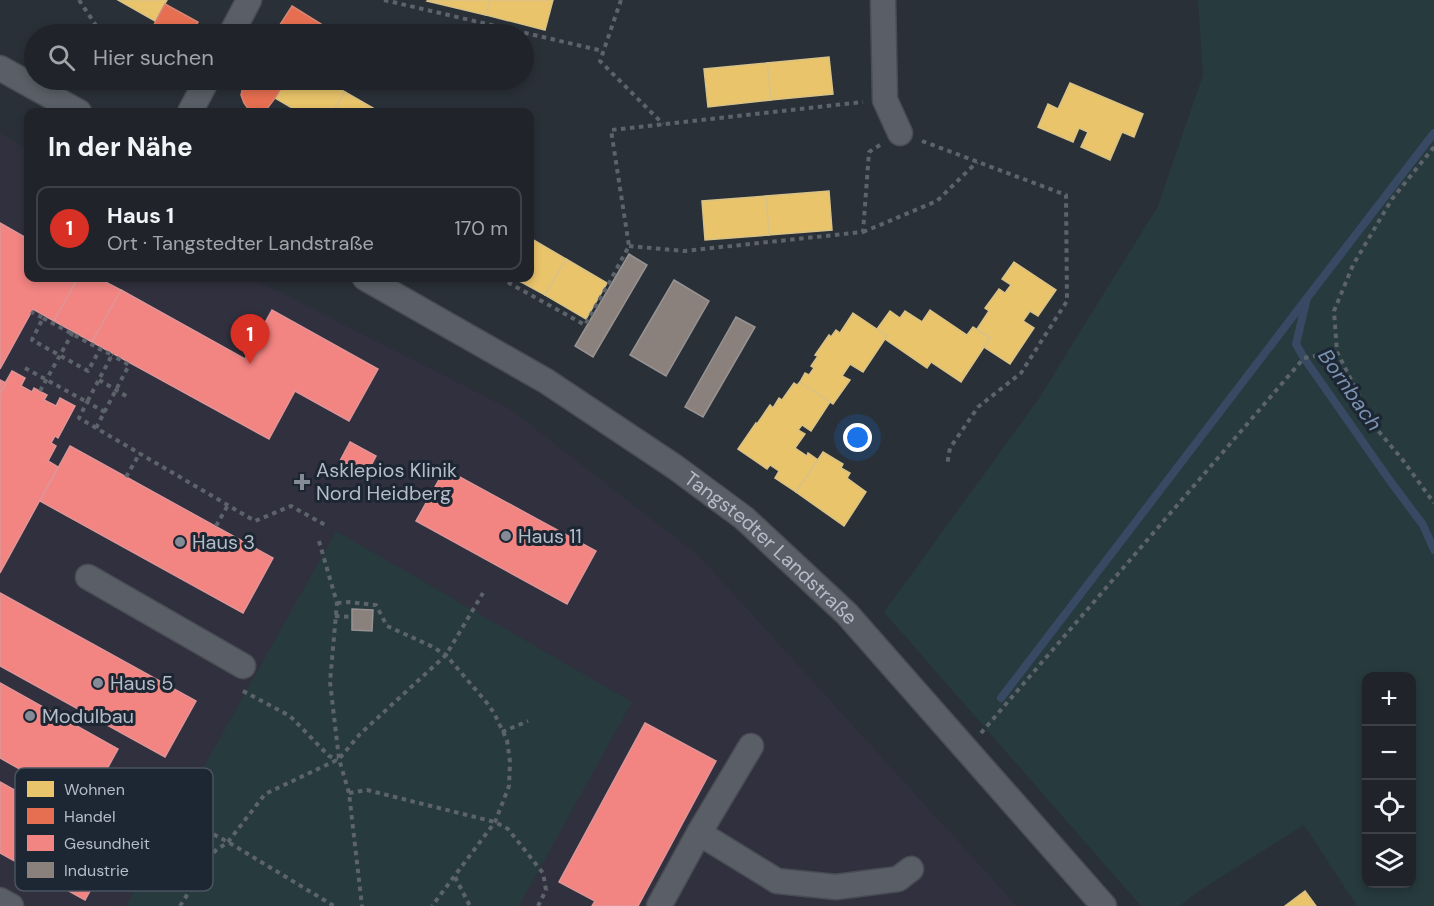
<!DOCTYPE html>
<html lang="de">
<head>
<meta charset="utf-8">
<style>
  :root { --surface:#20242a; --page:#2d3036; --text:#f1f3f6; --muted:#a2a4a8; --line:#3d4147; --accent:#d93025 }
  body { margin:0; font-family:"DM Sans",sans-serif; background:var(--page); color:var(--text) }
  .controls { position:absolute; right:18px; bottom:18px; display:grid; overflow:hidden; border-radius:12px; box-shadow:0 3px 9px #0003 }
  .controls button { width:54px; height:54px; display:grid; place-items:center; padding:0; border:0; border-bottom:2px solid var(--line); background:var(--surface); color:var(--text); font:30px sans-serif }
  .you { position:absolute; left:858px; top:438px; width:21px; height:21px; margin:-15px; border:4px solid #fff; border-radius:50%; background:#1a73e8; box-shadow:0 0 0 9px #1a73e833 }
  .badge { display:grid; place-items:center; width:39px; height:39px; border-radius:50%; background:var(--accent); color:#fff; font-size:20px; font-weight:700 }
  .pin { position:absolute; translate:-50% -50px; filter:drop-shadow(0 2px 3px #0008) }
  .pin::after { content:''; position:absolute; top:32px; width:21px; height:18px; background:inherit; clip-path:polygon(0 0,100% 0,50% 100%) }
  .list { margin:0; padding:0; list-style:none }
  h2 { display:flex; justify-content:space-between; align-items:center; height:78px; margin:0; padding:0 24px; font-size:26px }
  h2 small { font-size:20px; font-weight:400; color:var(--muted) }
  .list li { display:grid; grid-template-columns:39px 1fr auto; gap:18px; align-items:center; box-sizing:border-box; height:84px; margin:0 12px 12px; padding:0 12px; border:2px solid var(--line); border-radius:12px }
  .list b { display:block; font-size:22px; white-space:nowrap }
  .list p { margin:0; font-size:20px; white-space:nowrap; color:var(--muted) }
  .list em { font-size:20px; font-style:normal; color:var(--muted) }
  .icon { flex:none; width:33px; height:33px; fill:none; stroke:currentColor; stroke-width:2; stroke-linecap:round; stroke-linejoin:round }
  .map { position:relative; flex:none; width:1434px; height:906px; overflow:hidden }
  .search { position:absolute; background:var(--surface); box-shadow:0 3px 9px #0003; left:24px; top:24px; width:510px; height:66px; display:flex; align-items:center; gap:15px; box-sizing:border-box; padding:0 21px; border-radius:33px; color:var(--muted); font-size:22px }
  .panel { position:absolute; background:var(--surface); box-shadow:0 3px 9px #0003; left:24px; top:108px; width:510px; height:174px; border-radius:12px }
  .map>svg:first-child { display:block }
  .medical { fill:#31303e }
  .green { fill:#273a3e; fill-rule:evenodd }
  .homes { fill:#e9c46a; stroke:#d9c286; stroke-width:1.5 }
  .shops { fill:#e76f51; stroke:#d88675; stroke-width:1.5 }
  .health { fill:#f28482; stroke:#df9597; stroke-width:1.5 }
  .industry { fill:#8a817c; stroke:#979393; stroke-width:1.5 }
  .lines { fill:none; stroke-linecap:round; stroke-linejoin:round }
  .stream { stroke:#384963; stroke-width:8 }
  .minor-casing { stroke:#484c53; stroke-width:27 }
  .path { stroke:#5d636a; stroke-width:4; stroke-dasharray:4.5 4.5; stroke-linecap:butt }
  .minor { stroke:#5a5e66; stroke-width:24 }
  .poi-dot { fill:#848b96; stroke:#1d2633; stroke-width:2 }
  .labels { text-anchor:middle; stroke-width:6; stroke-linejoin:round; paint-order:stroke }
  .poi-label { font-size:20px; fill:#b4bcc9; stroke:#1d2633; text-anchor:start }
  .street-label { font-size:20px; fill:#b4bcc9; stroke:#1d2633 }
  .water-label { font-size:21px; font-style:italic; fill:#7c92b1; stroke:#1d2633 }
  .key { fill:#1d2633; stroke:#4a5360; stroke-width:1.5 }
  .key-label { font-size:16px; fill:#b4bcc9 }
</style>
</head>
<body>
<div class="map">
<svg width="1434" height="906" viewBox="0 0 1434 906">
  <rect width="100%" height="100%" fill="#2a3038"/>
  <polygon class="medical" points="0,133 28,149 28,278 252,278 510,409 699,556 1017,906 0,906"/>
  <g class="green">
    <path d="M1198,0h236v906h-77l-53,-81 -102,64 -23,17h-38l-257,-294 154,-212 120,-194 45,-131zM1366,676h46v208h-46z"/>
    <polygon points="336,531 632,702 519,906 126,906"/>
  </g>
  <g class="homes">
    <polygon points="118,0 167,0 155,21"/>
    <polygon points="428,0 490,0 486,15 427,1"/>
    <polygon points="490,0 553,0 545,30 486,15"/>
    <polygon points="829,57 833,94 771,100 767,63"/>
    <polygon points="767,63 771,100 708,107 704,69"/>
    <polygon points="286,80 325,80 345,92 332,112 299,112 275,98"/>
    <polygon points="1070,83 1143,114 1134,137 1122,132 1110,160 1081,147 1088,132 1079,128 1073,142 1038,127 1048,104 1058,109"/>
    <polygon points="345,92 380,112 332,112"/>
    <polygon points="829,191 832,230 769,235 766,196"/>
    <polygon points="766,196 769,235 705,240 702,201"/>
    <polygon points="530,238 566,259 545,295 514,278 530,278"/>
    <polygon points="566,259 607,283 586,319 545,295"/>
    <polygon points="1014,262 1056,290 1038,316 1030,311 1023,321 1034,328 1010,364 984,347 990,338 977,329 989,311 985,308 999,289 1005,293 1011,285 1002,279"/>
    <polygon points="930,310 967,335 973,327 990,338 961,382 931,362 927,368 885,339 887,336 877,329 890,311 900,318 905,311 922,322"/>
    <polygon points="853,313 887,336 863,372 850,364 842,376 850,380 833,404 800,382 805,373 809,375 814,368 811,366 818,356 815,355 829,335 831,337 836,330 840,333"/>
    <polygon points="800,382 830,402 811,431 802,425 798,430 805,434 795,448 807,456 808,453 818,460 796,492 775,478 779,471 770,465 767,469 738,449 756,423 757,424 770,405 773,408 779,398 782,400 794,383 797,385"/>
    <polygon points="823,452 843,464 841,468 850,473 847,478 866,492 844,526 796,492"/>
    <polygon points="1305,891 1316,906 1285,906"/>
  </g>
  <g class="shops">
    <polygon points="165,4 198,22 192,34 149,34"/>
    <polygon points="292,6 321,24 314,34 274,34"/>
    <polygon points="247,80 286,80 275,98 266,110 258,112 249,110 244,103 241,95 243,86"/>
  </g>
  <g class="health">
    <polygon points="0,223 28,239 28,278 78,278 54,321 33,309 0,369"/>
    <polygon points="78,278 98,278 121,290 92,342 54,321"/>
    <polygon points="121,290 245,359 272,310 378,369 349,421 295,391 269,439 92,342"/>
    <polygon points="12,371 25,378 21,386 32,392 34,388 47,395 44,400 56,406 60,398 75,406 58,438 55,436 51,443 56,446 48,461 58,467 0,573 0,392"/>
    <polygon points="0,380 6,383 1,392 0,392"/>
    <polygon points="350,442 376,456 366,475 340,461"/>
    <polygon points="70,446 273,558 243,613 40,501"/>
    <polygon points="445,469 596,551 567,604 416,521"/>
    <polygon points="0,593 196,701 165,757 0,666"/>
    <polygon points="0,683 118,749 107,769 121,777 100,814 0,758"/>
    <polygon points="645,723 716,761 638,906 592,906 595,901 559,882"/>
    <polygon points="0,782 115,846 85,900 0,853"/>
  </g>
  <g class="industry">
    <polygon points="629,254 647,265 593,357 575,346"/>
    <polygon points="674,280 709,301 666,376 630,355"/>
    <polygon points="736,317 755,327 703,417 685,407"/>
    <polygon points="352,609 373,610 372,631 352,630"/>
  </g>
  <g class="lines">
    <g class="stream">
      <polyline points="1434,133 1307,298 1296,344 1304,358 1388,478 1423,525 1434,550"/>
      <polyline points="1001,698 1307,298"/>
    </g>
    <g class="minor-casing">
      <g id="minor">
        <polyline points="883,0 885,100 900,133"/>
        <polyline points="231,34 249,0"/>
        <polyline points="0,68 79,112"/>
        <polyline points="190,112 207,80"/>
        <path id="s1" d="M365,278l181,103 129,86 69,51 103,96 257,292"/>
        <polyline points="88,577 243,666"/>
        <polyline points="699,833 777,881 836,887 898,879 911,869"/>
        <polyline points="0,900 11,906"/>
        <polyline points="659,906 699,833 751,746"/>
      </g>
    </g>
    <g class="path">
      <polyline points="79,0 95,24 104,34"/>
      <polyline points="384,0 603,51"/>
      <polyline points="621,0 600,61 663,124"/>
      <polyline points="922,141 1066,195 1067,301 1021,373 978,407 950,448 947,465"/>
      <polyline points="1434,147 1392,199 1353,265 1334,311 1337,352 1375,427 1402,459 1434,503"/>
      <polyline points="863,232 937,201 977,162"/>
      <polyline points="629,246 684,251 863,232 869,152 880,145"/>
      <polyline points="500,278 585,325 609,283 629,246 611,130 863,102"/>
      <polyline points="102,280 103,278"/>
      <polyline points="43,318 100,349"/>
      <polyline points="25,368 87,402 112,355 100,349 88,371 32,340 43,318 31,312"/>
      <polyline points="99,380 128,397"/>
      <polyline points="40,391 73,332"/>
      <polyline points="105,412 87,402 79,418 255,521 291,506 327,526"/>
      <polyline points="96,428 129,365 112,355"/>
      <polyline points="126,477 140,453"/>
      <polyline points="216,526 228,505"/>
      <polyline points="319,541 337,603 330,682 339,759 349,793 362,906"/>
      <polyline points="337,603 349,602 376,605 387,626 429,645 446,655 487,703 494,713 507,740 510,762 509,786 495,822 432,906"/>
      <polyline points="335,616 352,617"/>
      <polyline points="243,691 290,716 329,756 338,759"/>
      <polyline points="502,732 528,721"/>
      <polyline points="981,733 1304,358 1337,352"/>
      <polyline points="349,793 367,790 495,822 508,829 543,873 546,890 538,906"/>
      <polyline points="166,809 228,842 334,906"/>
      <polyline points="166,861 179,816"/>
      <polyline points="455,877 470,906"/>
      <polyline points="180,906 215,851 228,842 265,794 339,759 360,734 446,655 483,593"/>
    </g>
    <use href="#minor" class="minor"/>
  </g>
  <g class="poi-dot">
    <path d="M299 473h6v6h6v6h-6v6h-6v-6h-6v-6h6z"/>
    <circle cx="506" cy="536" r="6"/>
    <circle cx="180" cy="542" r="6"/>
    <circle cx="98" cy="683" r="6"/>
    <circle cx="30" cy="716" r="6"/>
  </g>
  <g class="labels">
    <g class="poi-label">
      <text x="316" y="477">Asklepios Klinik<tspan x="316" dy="23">Nord Heidberg</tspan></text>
      <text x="518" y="543">Haus 11</text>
      <text x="192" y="549">Haus 3</text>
      <text x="110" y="690">Haus 5</text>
      <text x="42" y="723">Modulbau</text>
    </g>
    <g class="street-label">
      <text dy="7" stroke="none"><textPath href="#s1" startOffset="489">Tangstedter Landstraße</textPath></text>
    </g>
    <g class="water-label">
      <text transform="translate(1350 390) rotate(55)" y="7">Bornbach</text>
    </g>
  </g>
  <rect x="15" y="768" width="198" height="123" rx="9" class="key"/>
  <rect x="27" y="781" width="27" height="16" fill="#e9c46a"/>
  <rect x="27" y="808" width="27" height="16" fill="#e76f51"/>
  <rect x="27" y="835" width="27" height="16" fill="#f28482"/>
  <rect x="27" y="862" width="27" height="16" fill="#8a817c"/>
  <g class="key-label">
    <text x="64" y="795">Wohnen</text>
    <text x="64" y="822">Handel</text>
    <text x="64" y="849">Gesundheit</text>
    <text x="64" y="876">Industrie</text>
  </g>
</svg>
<div class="controls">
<button>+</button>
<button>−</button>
<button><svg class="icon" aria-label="locate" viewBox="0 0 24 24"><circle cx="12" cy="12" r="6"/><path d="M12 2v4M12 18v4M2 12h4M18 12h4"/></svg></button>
<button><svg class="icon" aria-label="layers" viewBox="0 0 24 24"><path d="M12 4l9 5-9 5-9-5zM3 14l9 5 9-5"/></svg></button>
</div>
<div class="you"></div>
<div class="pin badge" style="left:250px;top:364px">1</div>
<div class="search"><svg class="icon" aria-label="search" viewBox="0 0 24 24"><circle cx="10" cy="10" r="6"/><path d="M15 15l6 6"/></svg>Hier suchen</div>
<section class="panel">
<h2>In der Nähe<small></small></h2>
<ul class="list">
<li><span class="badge">1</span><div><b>Haus 1</b><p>Ort · Tangstedter Landstraße</p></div><em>170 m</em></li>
</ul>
</section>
</div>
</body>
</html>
